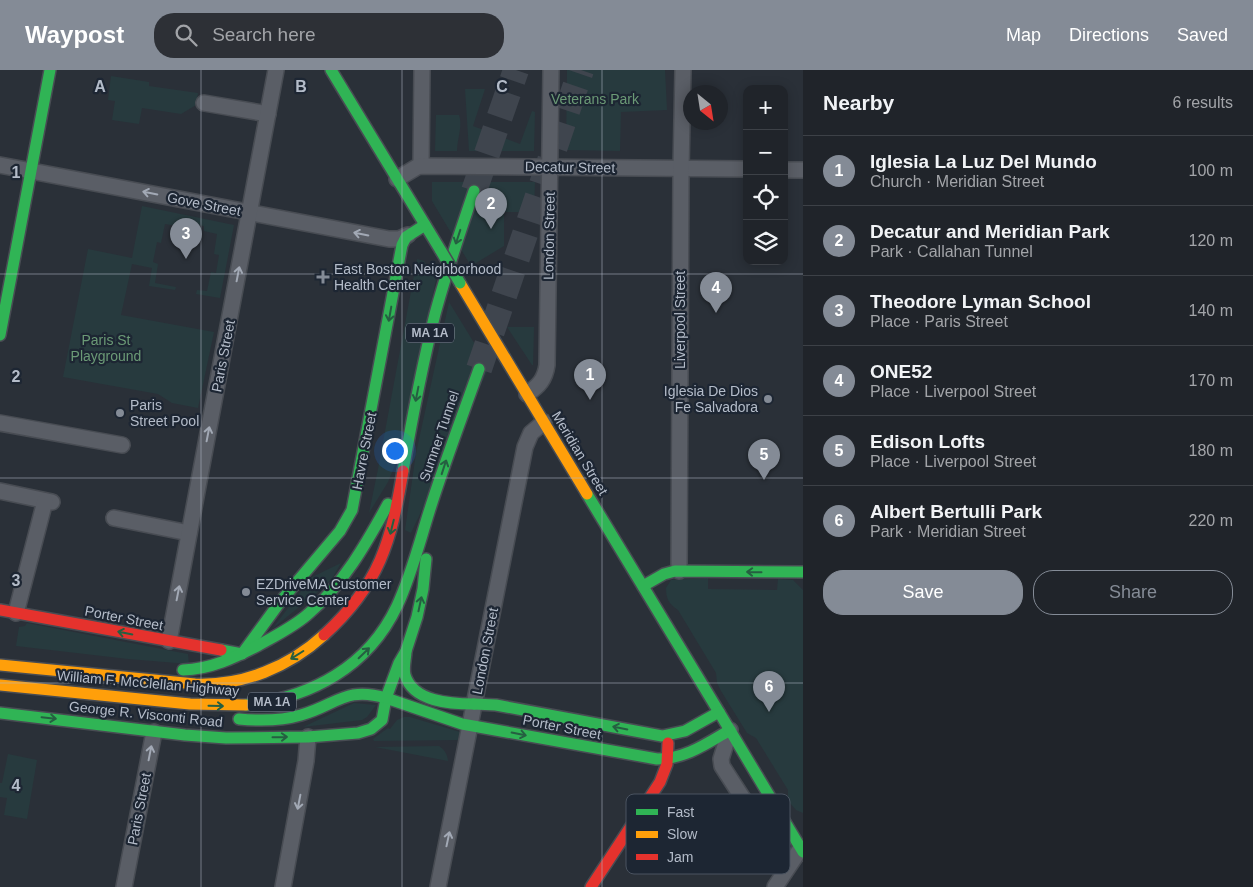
<!DOCTYPE html>
<html lang="en">
<head>
<meta charset="utf-8">
<style>
  :root { --surface:#20242a; --page:#2d3036; --text:#f1f3f6; --muted:#a2a4a8; --line:#3d4147; --accent:#848b96 }
  body { margin:0; font-family:Arial,sans-serif; background:var(--page); color:var(--text) }
  .controls { position:absolute; right:15px; top:15px; display:grid; overflow:hidden; border-radius:10px; box-shadow:0 2px 12px #0003 }
  .controls button { width:45px; height:45px; display:grid; place-items:center; padding:0; border:0; border-bottom:1px solid var(--line); background:var(--surface); color:var(--text); font:25px sans-serif }
  .compass { position:absolute; left:683px; top:15px; width:45px; height:45px; border-radius:50%; background:var(--surface); box-shadow:0 2px 12px #0003; rotate:150deg }
  .you { position:absolute; left:394px; top:380px; width:18px; height:18px; margin:-12px; border:4px solid #fff; border-radius:50%; background:#1a73e8; box-shadow:0 0 0 8px #1a73e833 }
  .badge { display:grid; place-items:center; width:32px; height:32px; border-radius:50%; background:var(--accent); color:#fff; font-size:16px; font-weight:700 }
  .pin { position:absolute; translate:-50% -41px; filter:drop-shadow(0 1px 2px #0008) }
  .pin::after { content:''; position:absolute; top:26px; width:18px; height:15px; background:inherit; clip-path:polygon(0 0,100% 0,50% 100%) }
  .list { margin:0; padding:0; list-style:none }
  h2 { display:flex; justify-content:space-between; align-items:center; height:65px; margin:0; padding:0 20px; font-size:21px }
  h2 small { font-size:16px; font-weight:400; color:var(--muted) }
  .list li { display:grid; grid-template-columns:32px 1fr auto; gap:15px; align-items:center; box-sizing:border-box; height:70px; padding:0 20px; border-top:1px solid var(--line) }
  .list b { display:block; font-size:19px; white-space:nowrap }
  .list p { margin:0; font-size:16px; white-space:nowrap; color:var(--muted) }
  .list em { font-size:16px; font-style:normal; color:var(--muted) }
  .actions { display:flex; gap:10px; padding:15px 20px }
  .actions a { flex:1; padding:11px 0; border:1px solid var(--accent); border-radius:20px; text-align:center; font-size:18px; color:var(--accent) }
  .actions .main { background:var(--accent); color:#fff }
  .icon { flex:none; width:28px; height:28px; fill:none; stroke:currentColor; stroke-width:2; stroke-linecap:round; stroke-linejoin:round }
  .map { position:relative; flex:none; width:803px; height:817px; overflow:hidden }
  header { display:flex; align-items:center; gap:30px; box-sizing:border-box; height:70px; padding:0 25px; background:var(--accent); color:#fff }
  header strong { font-size:24px }
  nav { display:flex; gap:28px; margin-inline-start:auto; font-size:18px }
  .search { width:350px; height:45px; background:var(--page); display:flex; align-items:center; gap:12px; box-sizing:border-box; padding:0 18px; border-radius:20px; color:var(--muted); font-size:19px }
  main { display:flex }
  aside { flex:1; background:var(--surface) }
  .map>svg:first-child { display:block }
  .green { fill:#273a3e }
  .lines { fill:none; stroke-linecap:round; stroke-linejoin:round }
  .highway-tunnel { stroke:#3f454e; stroke-width:26; stroke-dasharray:26 13; stroke-linecap:butt }
  .street-casing { stroke:#484c53; stroke-width:18 }
  .fast-casing { stroke:#484c53; stroke-width:14 }
  .slow-casing { stroke:#484c53; stroke-width:14 }
  .jam-casing { stroke:#484c53; stroke-width:14 }
  .street { stroke:#5a5e66; stroke-width:15 }
  .fast { stroke:#30b455; stroke-width:11 }
  .slow { stroke:#ff9f0a; stroke-width:11 }
  .jam { stroke:#e5322d; stroke-width:11 }
  .fast-bridge-casing { stroke:#484c53; stroke-width:14; stroke-linecap:butt }
  .fast-bridge { stroke:#30b455; stroke-width:11 }
  .oneway { stroke:#a2a9b5 }
  .oneway2 { stroke:#255f41 }
  .grid { fill:none; stroke:#b4bcc9; stroke-width:1; stroke-opacity:0.55 }
  .poi-dot { fill:#848b96; stroke:#1d2633; stroke-width:2 }
  .labels { text-anchor:middle; stroke-width:4.5; stroke-linejoin:round; paint-order:stroke }
  .shield { fill:#1d2633; stroke:#878f9c; stroke-width:1 }
  .shield-label { font-size:12px; font-weight:bold; fill:#b4bcc9 }
  .park-label { font-size:14px; fill:#6b9a76; stroke:#1d2633 }
  .street-label { font-size:14px; fill:#b4bcc9; stroke:#1d2633 }
  .poi-label { font-size:14px; fill:#b4bcc9; stroke:#1d2633; text-anchor:start }
  .key { fill:#1d2633; stroke:#4a5360; stroke-width:1 }
  .key-label { font-size:14px; fill:#b4bcc9 }
  .grid-label { font-size:16px; text-anchor:middle; font-weight:bold; fill:#b4bcc9; stroke:#1d2633; stroke-width:4.5; stroke-linejoin:round; paint-order:stroke }
</style>
</head>
<body>
<header>
<strong>Waypost</strong>
<div class="search"><svg class="icon" aria-label="search" viewBox="0 0 24 24"><circle cx="10" cy="10" r="6"/><path d="M15 15l6 6"/></svg>Search here</div>
<nav><a>Map</a><a>Directions</a><a>Saved</a></nav>
</header>
<main>
<div class="map">
<svg width="803" height="817" viewBox="0 0 803 817">
  <rect width="100%" height="100%" fill="#2a3038"/>
  <g class="green">
    <polygon points="567,0 665,0 667,40 621,42 620,81 566,80"/>
    <polygon points="111,6 149,12 149,16 198,23 196,35 181,44 142,38 139,54 112,50 115,31 108,30"/>
    <polygon points="465,19 485,19 473,56 520,74 532,41 535,42 534,81 469,81"/>
    <path d="M436,45h23c4,11 -2,24 -2,36h-22z"/>
    <polygon points="432,112 535,112 534,142 504,142 504,176 471,196 432,131"/>
    <polygon points="142,136 234,155 220,228 196,224 197,220 207,221 211,202 216,203 219,185 214,184 217,164 204,161 204,156 185,153 184,157 165,154 161,173 157,172 153,192 158,194 155,213 176,217 175,220 149,216 152,198 132,194 121,245 214,262 198,338 172,333 158,324 63,307 88,179 132,188"/>
    <polygon points="417,189 424,191 436,210 396,393 388,412 369,443 378,399"/>
    <polygon points="449,232 492,302 487,302 411,463 405,460 416,383"/>
    <polygon points="507,257 534,257 533,295 532,295"/>
    <polygon points="341,493 330,512 272,559 312,507"/>
    <path d="M708,508v11l69,1 1,-11 15,1 10,10v223l-7,-3 -8,-9v-11l-32,-52 -9,-5 -26,-42 -4,-8 -1,-10 -38,-63c-9,-6 -12,-11 -12,-22l5,-8z"/>
    <polygon points="27,553 188,584 189,594 128,589 16,576 19,557 25,556"/>
    <polygon points="354,633 376,635 367,647 362,650 303,657"/>
    <polygon points="404,647 410,647 460,662 458,670 374,671 373,669 388,658 390,659 397,650"/>
    <path d="M439,676c6,4 8,8 9,15l-73,-14z"/>
    <polygon points="8,684 37,690 27,749 4,745 7,728 0,727 0,713 2,713"/>
  </g>
  <g class="lines">
    <g class="highway-tunnel">
      <polyline points="474,121 516,0"/>
      <polyline points="479,299 581,0"/>
    </g>
    <g class="street-casing">
      <g id="street">
        <polyline points="204,33 268,44"/>
        <polyline points="0,95 389,169 399,169 408,165"/>
        <polyline points="421,96 422,0"/>
        <polyline points="784,100 803,100"/>
        <polyline points="397,109 417,97 421,96 747,99"/>
        <path d="M527,324c12,-8 18,-15 20,-29l4,-295"/>
        <polyline points="0,353 122,375"/>
        <polyline points="0,421 52,432"/>
        <polyline points="114,448 189,463"/>
        <polyline points="679,501 681,99 683,0"/>
        <polyline points="16,543 45,431"/>
        <polyline points="169,571 276,0"/>
        <path d="M730,660l-9,29 1,7 31,48c10,7 16,5 26,-1"/>
        <polyline points="124,817 154,662"/>
        <polyline points="283,817 306,691 308,667"/>
        <polyline points="438,817 525,377 531,363 544,352"/>
        <polyline points="775,817 801,778"/>
      </g>
    </g>
    <g class="fast-casing">
      <g id="fast">
        <polyline points="331,0 441,181"/>
        <polyline points="0,265 50,0"/>
        <path d="M403,401c9,-52 19,-105 32,-157 11,-41 25,-82 39,-123"/>
        <polyline points="587,424 719,642"/>
        <polyline points="643,516 664,504 675,501 803,502"/>
        <polyline points="221,580 242,584 280,532 340,461 352,440 402,175 406,167 425,155"/>
        <path d="M406,581c0,7 -3,16 -1,24 8,27 46,29 69,29"/>
        <path d="M183,600c28,-1 51,-12 76,-25 16,-9 34,-18 48,-30 36,-30 59,-71 81,-111"/>
        <path d="M386,628l76,26 195,35c28,0 49,-15 73,-29"/>
        <polyline points="474,634 496,635 662,666 685,661 719,642 803,782"/>
        <path d="M246,635c66,-8 122,-38 151,-99 14,-30 22,-62 32,-94 15,-48 33,-95 50,-143"/>
        <polyline points="0,643 185,665 226,668 308,667 358,663 371,659 382,650 386,628"/>
        <path d="M239,649c21,2 42,2 62,-4 36,-10 44,-29 85,-17l13,-35 7,-12 11,-34 6,-28 3,-30"/>
      </g>
    </g>
    <g class="slow-casing">
      <g id="slow">
        <polyline points="460,213 587,424"/>
        <path d="M0,595l195,19c48,2 94,-17 129,-49"/>
        <polyline points="0,615 190,634 246,635"/>
      </g>
    </g>
    <g class="jam-casing">
      <g id="jam">
        <polyline points="0,540 221,580"/>
        <path d="M324,565c56,-51 67,-93 79,-164"/>
        <polyline points="591,817 660,712 667,694 668,673"/>
      </g>
    </g>
    <use href="#street" class="street"/>
    <use href="#fast" class="fast"/>
    <use href="#slow" class="slow"/>
    <use href="#jam" class="jam"/>
    <g class="fast-bridge-casing">
      <polyline id="fast-bridge" points="441,181 460,213"/>
    </g>
    <use href="#fast-bridge" class="fast-bridge"/>
  </g>
  <defs><path id="oneway-shaft" d="M-6 0H5M1.5-3L5.5 0L1.5 3" fill="none" stroke-width="1.6" stroke-linecap="round" stroke-linejoin="round" transform="scale(1.25)"/></defs>
  <g class="oneway">
    <use href="#oneway-shaft" transform="translate(150 123) rotate(-169)"/>
    <use href="#oneway-shaft" transform="translate(361 164) rotate(-169)"/>
    <use href="#oneway-shaft" transform="translate(238 204) rotate(-79)"/>
    <use href="#oneway-shaft" transform="translate(208 364) rotate(-79)"/>
    <use href="#oneway-shaft" transform="translate(178 523) rotate(-79)"/>
    <use href="#oneway-shaft" transform="translate(150 683) rotate(-79)"/>
    <use href="#oneway-shaft" transform="translate(299 732) rotate(101)"/>
    <use href="#oneway-shaft" transform="translate(448 769) rotate(-78)"/>
  </g>
  <g class="oneway2">
    <use href="#oneway-shaft" transform="translate(458 167) rotate(108)"/>
    <use href="#oneway-shaft" transform="translate(390 244) rotate(100)"/>
    <use href="#oneway-shaft" transform="translate(417 324) rotate(101)"/>
    <use href="#oneway-shaft" transform="translate(444 397) rotate(-72)"/>
    <use href="#oneway-shaft" transform="translate(392 457) rotate(104)"/>
    <use href="#oneway-shaft" transform="translate(754 502) rotate(-179)"/>
    <use href="#oneway-shaft" transform="translate(420 534) rotate(-78)"/>
    <use href="#oneway-shaft" transform="translate(125 563) rotate(-169)"/>
    <use href="#oneway-shaft" transform="translate(364 583) rotate(-44)"/>
    <use href="#oneway-shaft" transform="translate(297 585) rotate(148)"/>
    <use href="#oneway-shaft" transform="translate(216 636) rotate(1)"/>
    <use href="#oneway-shaft" transform="translate(49 648) rotate(6)"/>
    <use href="#oneway-shaft" transform="translate(620 658) rotate(-169)"/>
    <use href="#oneway-shaft" transform="translate(519 664) rotate(11)"/>
    <use href="#oneway-shaft" transform="translate(280 667) rotate(-1)"/>
  </g>
  <path class="grid" d="M201,0v817M402,0v817M602,0v817M0,204h803M0,408h803M0,613h803"/>
  <g class="poi-dot">
    <path d="M320.5 199.5h5v5h5v5h-5v5h-5v-5h-5v-5h5z"/>
    <circle cx="768" cy="329" r="5"/>
    <circle cx="120" cy="343" r="5"/>
    <circle cx="246" cy="522" r="5"/>
  </g>
  <g class="labels">
    <g class="shield">
      <rect x="406" y="253.5" width="48" height="19" rx="4"/>
      <rect x="248" y="622.5" width="48" height="19" rx="4"/>
    </g>
    <g class="shield-label">
      <text x="430" y="267">MA 1A</text>
      <text x="272" y="636">MA 1A</text>
    </g>
    <g class="park-label">
      <text x="595" y="34">Veterans Park</text>
      <text x="106" y="275">Paris St<tspan x="106" dy="16">Playground</tspan></text>
    </g>
    <g class="street-label">
      <text transform="translate(570 97) rotate(1)" y="5">Decatur Street</text>
      <text transform="translate(204 134) rotate(11)" y="5">Gove Street</text>
      <text transform="translate(549 166) rotate(-89)" y="5">London Street</text>
      <text transform="translate(680 250) rotate(-90)" y="5">Liverpool Street</text>
      <text transform="translate(223 286) rotate(-79)" y="5">Paris Street</text>
      <text transform="translate(439 366) rotate(-71)" y="5">Sumner Tunnel</text>
      <text transform="translate(364 381) rotate(-79)" y="5">Havre Street</text>
      <text transform="translate(580 383) rotate(59)" y="5">Meridian Street</text>
      <text transform="translate(124 548) rotate(11)" y="5">Porter Street</text>
      <text transform="translate(485 581) rotate(-79)" y="5">London Street</text>
      <text transform="translate(148 613) rotate(5)" y="5">William F. McClellan Highway</text>
      <text transform="translate(146 644) rotate(6)" y="5">George R. Visconti Road</text>
      <text transform="translate(562 657) rotate(11)" y="5">Porter Street</text>
      <text transform="translate(139 739) rotate(-79)" y="5">Paris Street</text>
    </g>
    <g class="poi-label">
      <text x="334" y="204">East Boston Neighborhood<tspan x="334" dy="16">Health Center</tspan></text>
      <text x="758" y="326" text-anchor="end">Iglesia De Dios<tspan x="758" dy="16">Fe Salvadora</tspan></text>
      <text x="130" y="340">Paris<tspan x="130" dy="16">Street Pool</tspan></text>
      <text x="256" y="519">EZDriveMA Customer<tspan x="256" dy="16">Service Center</tspan></text>
    </g>
  </g>
  <rect x="626" y="724" width="164" height="80" rx="8" class="key"/>
  <rect x="636" y="739" width="22" height="6" fill="#30b455"/>
  <rect x="636" y="761" width="22" height="7" fill="#ff9f0a"/>
  <rect x="636" y="784" width="22" height="6" fill="#e5322d"/>
  <g class="key-label">
    <text x="667" y="747">Fast</text>
    <text x="667" y="769">Slow</text>
    <text x="667" y="792">Jam</text>
  </g>
  <g class="grid-label">
    <text x="100" y="22">A</text>
    <text x="301" y="22">B</text>
    <text x="502" y="22">C</text>
    <text x="16" y="108">1</text>
    <text x="16" y="312">2</text>
    <text x="16" y="516">3</text>
    <text x="16" y="721">4</text>
  </g>
</svg>
<div class="controls">
<button>+</button>
<button>−</button>
<button><svg class="icon" aria-label="locate" viewBox="0 0 24 24"><circle cx="12" cy="12" r="6"/><path d="M12 2v4M12 18v4M2 12h4M18 12h4"/></svg></button>
<button><svg class="icon" aria-label="layers" viewBox="0 0 24 24"><path d="M12 4l9 5-9 5-9-5zM3 14l9 5 9-5"/></svg></button>
</div>
<svg class="compass" viewBox="-18 -18 36 36"><path d="M0-13l5 13h-10z" fill="#e53935"/><path d="M0 13l5-13h-10z" fill="#a2a4a8"/></svg>
<div class="you"></div>
<div class="pin badge" style="left:590px;top:330px">1</div>
<div class="pin badge" style="left:491px;top:159px">2</div>
<div class="pin badge" style="left:186px;top:189px">3</div>
<div class="pin badge" style="left:716px;top:243px">4</div>
<div class="pin badge" style="left:764px;top:410px">5</div>
<div class="pin badge" style="left:769px;top:642px">6</div>
</div>
<aside>
<h2>Nearby<small>6 results</small></h2>
<ul class="list">
<li><span class="badge">1</span><div><b>Iglesia La Luz Del Mundo</b><p>Church · Meridian Street</p></div><em>100 m</em></li>
<li><span class="badge">2</span><div><b>Decatur and Meridian Park</b><p>Park · Callahan Tunnel</p></div><em>120 m</em></li>
<li><span class="badge">3</span><div><b>Theodore Lyman School</b><p>Place · Paris Street</p></div><em>140 m</em></li>
<li><span class="badge">4</span><div><b>ONE52</b><p>Place · Liverpool Street</p></div><em>170 m</em></li>
<li><span class="badge">5</span><div><b>Edison Lofts</b><p>Place · Liverpool Street</p></div><em>180 m</em></li>
<li><span class="badge">6</span><div><b>Albert Bertulli Park</b><p>Park · Meridian Street</p></div><em>220 m</em></li>
</ul>
<div class="actions"><a class="main">Save</a><a>Share</a></div>
</aside>
</main>
</body>
</html>
